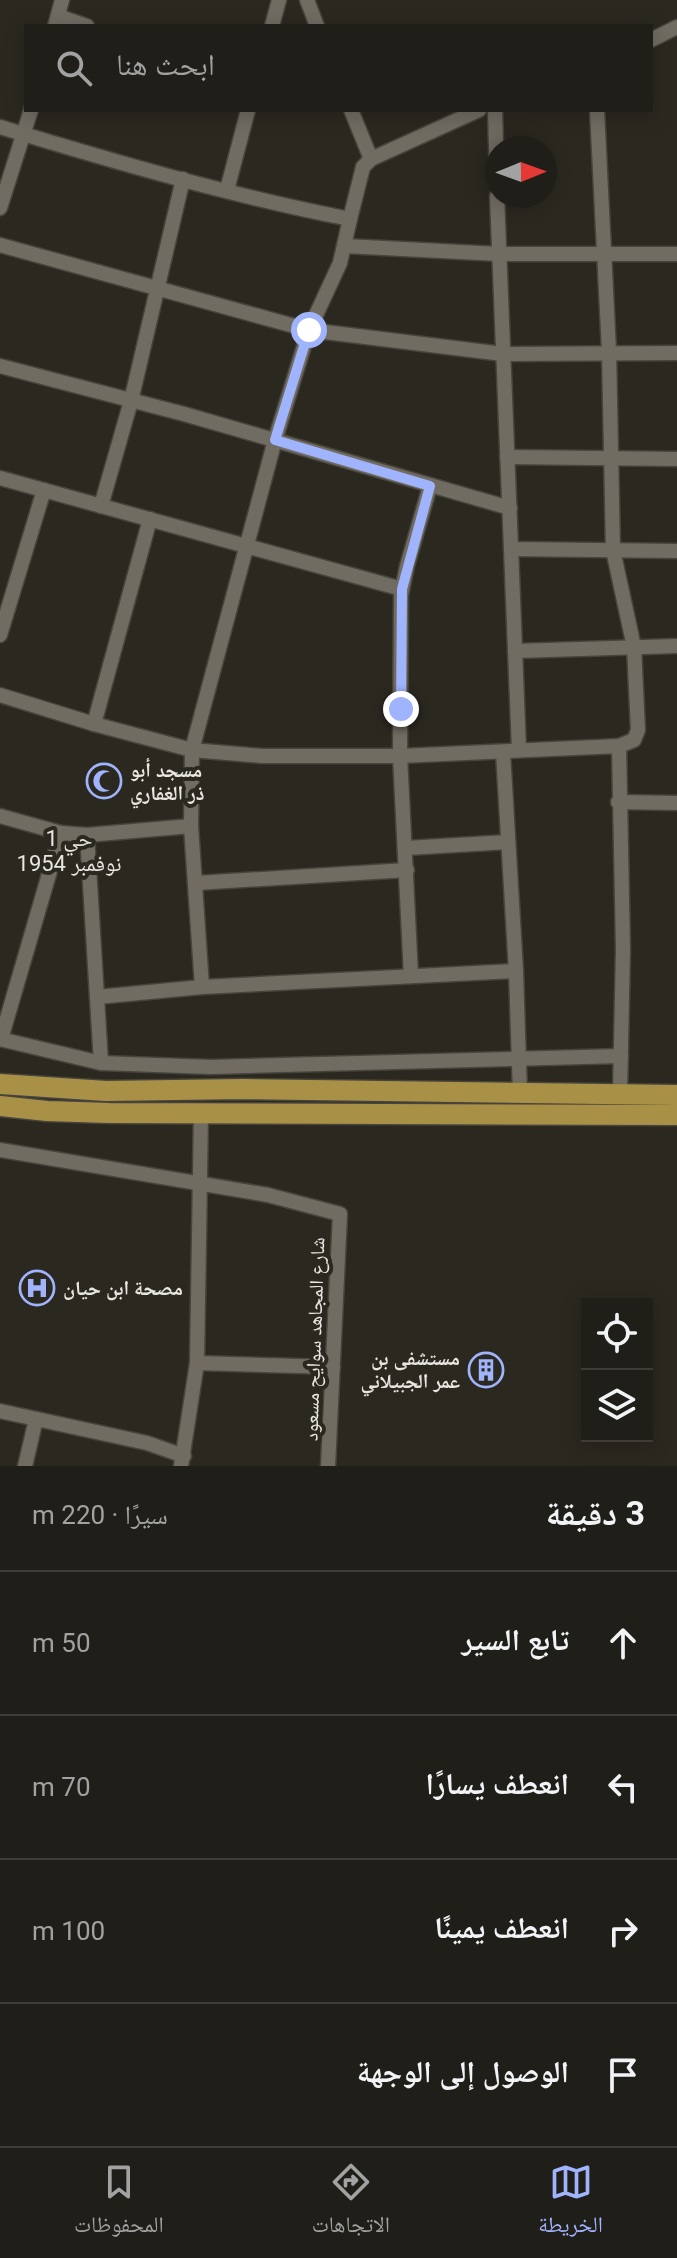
<!DOCTYPE html>
<html lang="ar">
<head>
<meta charset="utf-8">
<style>
  :root { --surface:#201e18; --page:#2d2b25; --text:#f1f3f6; --muted:#a2a2a2; --line:#3d3c37; --accent:#a0b3fd }
  body { margin:0; font-family:Roboto,"Noto Naskh Arabic",sans-serif; background:var(--page); color:var(--text); direction:rtl }
  .controls { position:absolute; right:24px; bottom:24px; display:grid; overflow:hidden; border-radius:0px; box-shadow:0 4px 20px #0003 }
  .controls button { width:72px; height:72px; display:grid; place-items:center; padding:0; border:0; border-bottom:2px solid var(--line); background:var(--surface); color:var(--text); font:40px sans-serif }
  .compass { position:absolute; left:485px; top:136px; width:72px; height:72px; border-radius:50%; background:var(--surface); box-shadow:0 4px 20px #0003; rotate:89deg }
  .stop { position:absolute; width:24px; height:24px; margin:-18px; border:6px solid #a0b3fd; border-radius:50%; background:#fff }
  .stop.end { background:#a0b3fd; border-color:#fff; box-shadow:0 2px 8px #0008 }
  .list { margin:0; padding:0; list-style:none }
  h2 { display:flex; justify-content:space-between; align-items:center; height:104px; margin:0; padding:0 32px; font-size:34px }
  h2 small { font-size:26px; font-weight:400; color:var(--muted) }
  .list li { display:grid; grid-template-columns:52px 1fr auto; gap:24px; align-items:center; box-sizing:border-box; height:144px; padding:0 32px; border-top:2px solid var(--line) }
  .list b { display:block; font-size:30px; white-space:nowrap }
  .list em { font-size:26px; font-style:normal; color:var(--muted) }
  .icon { flex:none; width:44px; height:44px; fill:none; stroke:currentColor; stroke-width:2; stroke-linecap:round; stroke-linejoin:round }
  .map { position:relative; flex:none; width:677px; height:1466px; overflow:hidden; direction:ltr }
  .search { position:absolute; background:var(--surface); box-shadow:0 4px 20px #0003; left:24px; right:24px; top:24px; height:88px; display:flex; align-items:center; gap:20px; box-sizing:border-box; padding:0 28px; border-radius:0px; color:var(--muted); font-size:30px }
  .sheet { height:680px; background:var(--surface) }
  nav { display:flex; justify-content:space-around; align-items:center; box-sizing:border-box; height:112px; border-top:2px solid var(--line); background:var(--surface); font-size:22px; color:var(--muted) }
  nav a { display:grid; justify-items:center; gap:4px }
  nav .on { color:var(--accent) }
  .map>svg:first-child { display:block }
  .lines { fill:none; stroke-linecap:round; stroke-linejoin:round }
  .minor-casing { stroke:#47443d; stroke-width:17 }
  .primary-casing { stroke:#47443d; stroke-width:23 }
  .minor { stroke:#706c62; stroke-width:14 }
  .primary { stroke:#a89147; stroke-width:20 }
  .route { stroke:#a0b3fd; stroke-width:10 }
  .labels { text-anchor:middle; stroke-width:8; stroke-linejoin:round; paint-order:stroke }
  .poi-label { font-size:20px; font-weight:bold; fill:#e8e6e0; stroke:#2b2820; text-anchor:start }
  .street-label { font-size:20px; fill:#e8e6e0; stroke:#2b2820 }
  .neighbourhood-label { font-size:22px; fill:#e8e6e0; stroke:#2b2820 }
</style>
</head>
<body>
<div class="map">
<svg width="677" height="1466" viewBox="0 0 677 1466">
  <rect width="100%" height="100%" fill="#2b2820"/>
  <g class="lines">
    <g class="minor-casing">
      <g id="minor">
        <polyline points="307,0 317,26"/>
        <polyline points="58,16 87,26"/>
        <polyline points="55,26 62,0"/>
        <polyline points="272,26 279,0"/>
        <polyline points="651,40 677,27"/>
        <polyline points="351,110 371,159"/>
        <polyline points="495,110 497,180"/>
        <polyline points="597,110 609,351 613,550 634,647 638,730 634,740 619,746"/>
        <path d="M0,127c115,35 232,69 350,92l-10,44 -31,67 -34,110 -83,310 -1,76 -104,9 -26,-2 -61,-17"/>
        <polyline points="227,190 248,110"/>
        <polyline points="497,196 519,750"/>
        <polyline points="0,208 31,110"/>
        <polyline points="350,219 363,167 371,159 479,110"/>
        <polyline points="0,245 309,330 503,354 677,353"/>
        <polyline points="345,246 499,254 677,254"/>
        <polyline points="0,366 184,414 510,508"/>
        <polyline points="507,457 677,459"/>
        <polyline points="0,478 402,589"/>
        <polyline points="101,506 131,401 183,179"/>
        <polyline points="511,549 677,551"/>
        <polyline points="0,635 44,490"/>
        <polyline points="515,651 677,646"/>
        <polyline points="0,695 94,724 192,750 262,756 400,756 619,746 623,949 620,1094"/>
        <polyline points="94,724 150,519"/>
        <polyline points="503,752 516,971 520,1094"/>
        <polyline points="618,802 677,803"/>
        <polyline points="191,826 202,987"/>
        <polyline points="87,835 101,1063"/>
        <polyline points="406,848 508,842"/>
        <polyline points="196,883 407,870"/>
        <polyline points="411,976 400,756 401,595 407,566 430,486"/>
        <polyline points="97,997 202,987 516,971"/>
        <polyline points="0,1039 101,1063 211,1067 621,1056"/>
        <polyline points="1,1039 61,833"/>
        <polyline points="0,1150 268,1195 340,1214 328,1466"/>
        <polyline points="197,1363 333,1367"/>
        <polyline points="0,1411 147,1443 184,1456"/>
        <polyline points="25,1466 36,1419"/>
        <polyline points="181,1466 197,1363 201,1113"/>
      </g>
    </g>
    <g class="primary-casing">
      <g id="primary">
        <polyline points="0,1084 106,1091 243,1089 677,1095"/>
        <polyline points="0,1106 47,1111 109,1113 677,1115"/>
      </g>
    </g>
    <use href="#minor" class="minor"/>
    <use href="#primary" class="primary"/>
  </g>
  <g class="lines">
    <polyline class="route" points="309,330 275,440 430,486 402,589 401,709"/>
  </g>
  <defs>
    <g id="mosque-ring" transform="scale(1.8)"><circle r="9.5" fill="#2b2820" stroke="#a0b3fd" stroke-width="1.5"/><path d="M3.5-4.9A6 6 0 1 0 3.5 4.9A5 5 0 1 1 3.5-4.9Z" fill="#a0b3fd"/></g>
    <g id="hospital-ring" transform="scale(1.8)"><circle r="9.5" fill="#2b2820" stroke="#a0b3fd" stroke-width="1.5"/><path d="M-5-5h3v3.5h4V-5h3V5h-3V1.5h-4V5h-3Z" fill="#a0b3fd"/></g>
    <g id="building-ring" transform="scale(1.8)"><circle r="9.5" fill="#2b2820" stroke="#a0b3fd" stroke-width="1.5"/><path d="M-4-6H4V6H1V3H-1V6H-4ZM-2.5-4.3h1.7v1.8h-1.7ZM.8-4.3h1.7v1.8H.8ZM-2.5-1h1.7V.8h-1.7ZM.8-1h1.7V.8H.8Z" fill="#a0b3fd"/></g>
  </defs>
  <g fill-rule="evenodd">
    <use href="#mosque-ring" x="104" y="781"/>
    <use href="#hospital-ring" x="37" y="1288"/>
    <use href="#building-ring" x="486" y="1370"/>
  </g>
  <g class="labels">
    <g class="poi-label">
      <text x="130" y="777">مسجد أبو<tspan x="130" dy="23">ذر الغفاري</tspan></text>
      <text x="63" y="1295">مصحة ابن حيان</text>
      <text x="460" y="1365" text-anchor="end">مستشفى بن<tspan x="460" dy="23">عمر الجبيلاني</tspan></text>
    </g>
    <g class="street-label">
      <text transform="translate(314 1339) rotate(-88)" y="7">شارع المجاهد سوايح مسعود</text>
    </g>
    <g class="neighbourhood-label">
      <text x="69" y="846">حي 1<tspan x="69" dy="25">نوفمبر 1954</tspan></text>
    </g>
  </g>
</svg>
<div class="controls">
<button><svg class="icon" aria-label="locate" viewBox="0 0 24 24"><circle cx="12" cy="12" r="6"/><path d="M12 2v4M12 18v4M2 12h4M18 12h4"/></svg></button>
<button><svg class="icon" aria-label="layers" viewBox="0 0 24 24"><path d="M12 4l9 5-9 5-9-5zM3 14l9 5 9-5"/></svg></button>
</div>
<svg class="compass" viewBox="-18 -18 36 36"><path d="M0-13l5 13h-10z" fill="#e53935"/><path d="M0 13l5-13h-10z" fill="#a2a2a2"/></svg>
<div class="stop" style="left:309px;top:330px"></div>
<div class="stop end" style="left:401px;top:709px"></div>
<div class="search"><svg class="icon" aria-label="search" viewBox="0 0 24 24"><circle cx="10" cy="10" r="6"/><path d="M15 15l6 6"/></svg>ابحث هنا</div>
</div>
<section class="sheet">
<h2>3 دقيقة<small>سيرًا · 220 m</small></h2>
<ul class="list">
<li><svg class="icon" aria-label="ahead" viewBox="0 0 24 24"><path d="M12 20V5M6 11l6-6 6 6"/></svg><div><b>تابع السير</b></div><em>50 m</em></li>
<li><svg class="icon" aria-label="left" viewBox="0 0 24 24"><path d="M17 20v-9H6M10 6l-5 5 5 5"/></svg><div><b>انعطف يسارًا</b></div><em>70 m</em></li>
<li><svg class="icon" aria-label="right" viewBox="0 0 24 24"><path d="M7 20v-9h11M14 6l5 5-5 5"/></svg><div><b>انعطف يمينًا</b></div><em>100 m</em></li>
<li><svg class="icon" aria-label="arrive" viewBox="0 0 24 24"><path d="M6 21V4h12l-3 4 3 4H6"/></svg><div><b>الوصول إلى الوجهة</b></div></li>
</ul>
</section>
<nav>
<a class="on"><svg class="icon" aria-label="map" viewBox="0 0 24 24"><path d="M3 6l6-2 6 2 6-2v14l-6 2-6-2-6 2zM9 4v14M15 6v14"/></svg>الخريطة</a>
<a><svg class="icon" aria-label="directions" viewBox="0 0 24 24"><path d="M12 3l9 9-9 9-9-9zM9 14v-3h6M13 9l2 2-2 2"/></svg>الاتجاهات</a>
<a><svg class="icon" aria-label="saved" viewBox="0 0 24 24"><path d="M7 4h10v16l-5-4-5 4z"/></svg>المحفوظات</a>
</nav>
</body>
</html>
